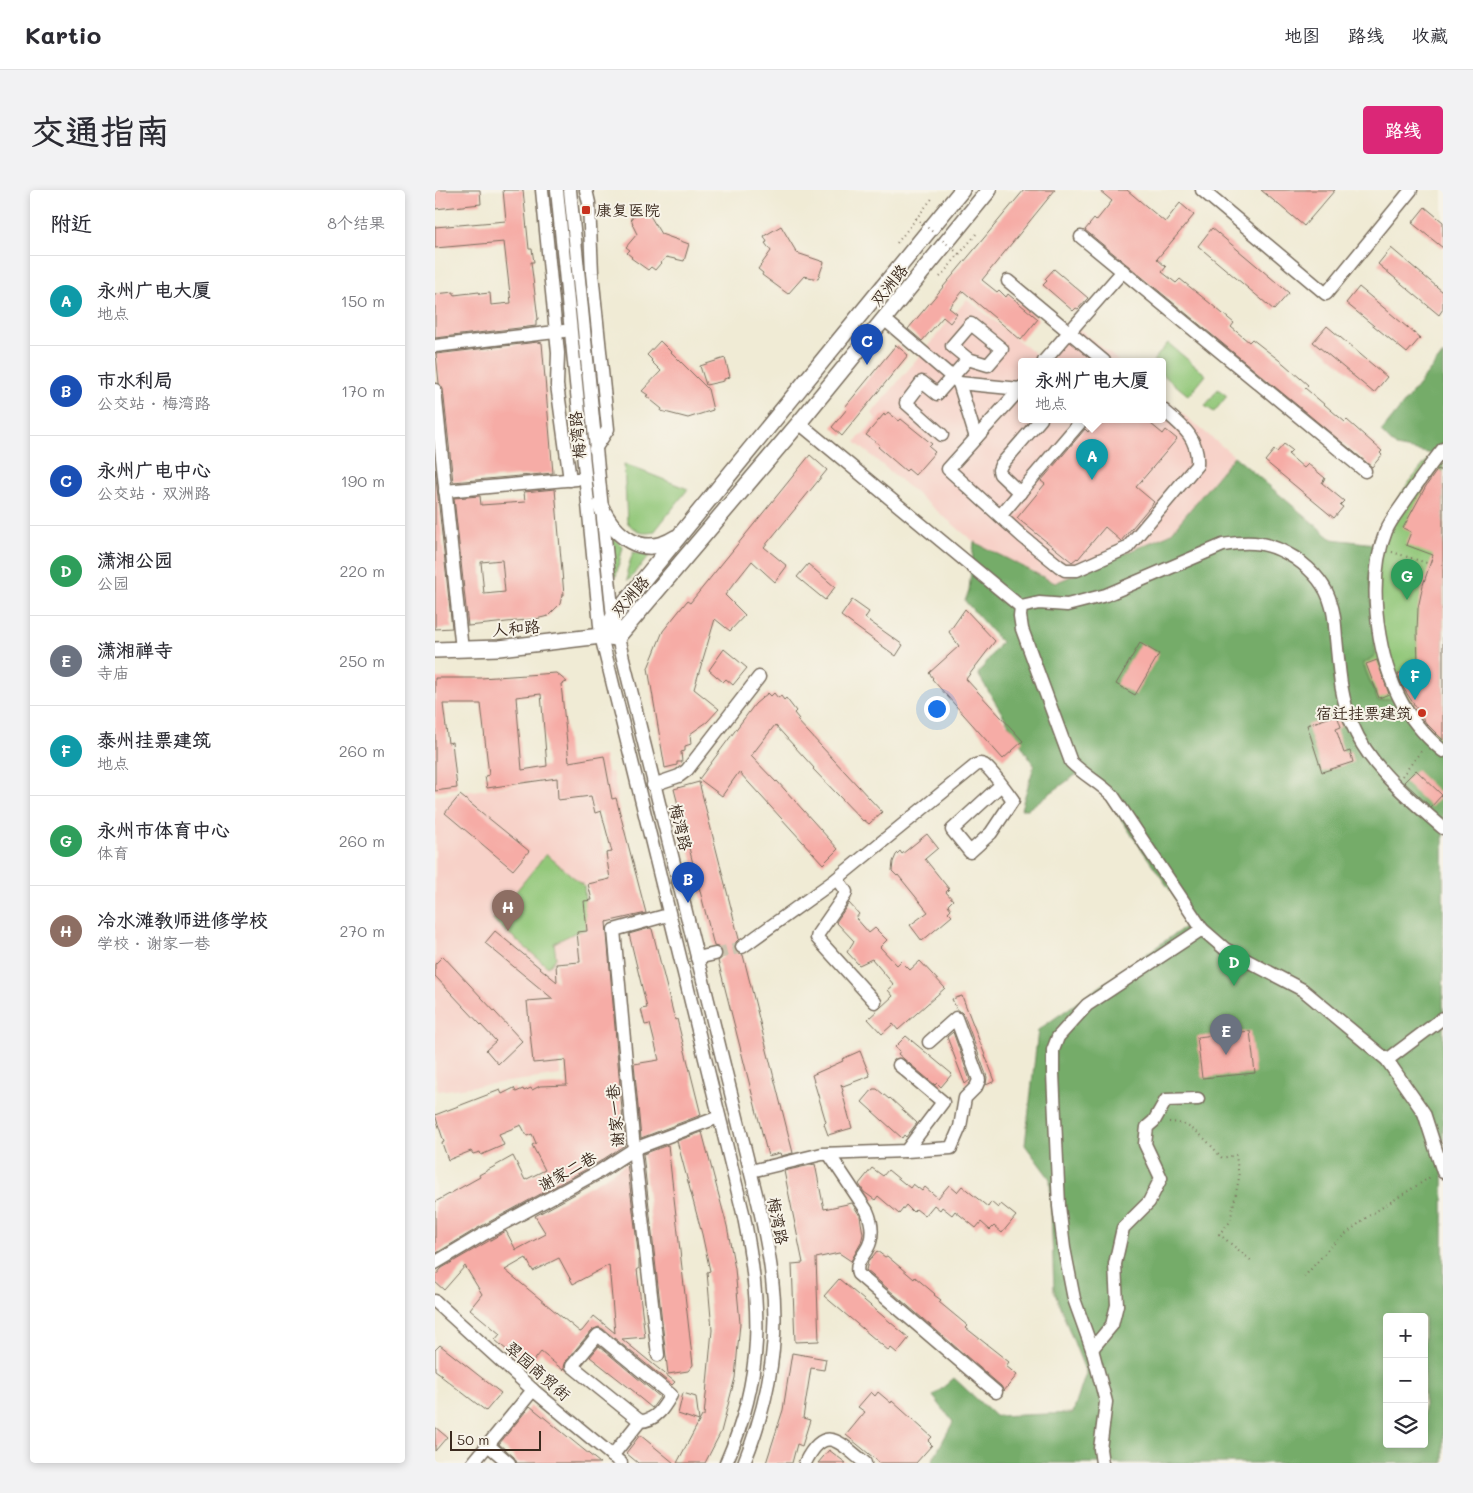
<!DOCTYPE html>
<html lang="zh">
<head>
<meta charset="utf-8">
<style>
  :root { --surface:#fff; --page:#f2f2f3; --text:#2b2b33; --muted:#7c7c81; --line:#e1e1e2; --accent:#db2777 }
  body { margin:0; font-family:Mali,"LXGW WenKai TC",sans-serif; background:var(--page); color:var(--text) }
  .controls { position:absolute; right:15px; bottom:15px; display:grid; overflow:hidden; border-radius:5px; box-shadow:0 2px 8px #0003 }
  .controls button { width:45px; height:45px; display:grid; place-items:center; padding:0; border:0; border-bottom:1px solid var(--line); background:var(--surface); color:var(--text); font:25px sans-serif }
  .scale { position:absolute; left:15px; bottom:12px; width:91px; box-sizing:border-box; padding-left:5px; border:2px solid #3b2a1e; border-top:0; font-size:14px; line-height:18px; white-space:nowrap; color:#3b2a1e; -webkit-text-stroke:4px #f7f3e8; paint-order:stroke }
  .you { position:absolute; left:501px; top:518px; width:18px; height:18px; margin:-12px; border:4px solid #fff; border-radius:50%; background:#1a73e8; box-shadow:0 0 0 8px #1a73e833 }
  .badge { display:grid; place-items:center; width:32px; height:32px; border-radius:50%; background:var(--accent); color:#fff; font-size:16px; font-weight:700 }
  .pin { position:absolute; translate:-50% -41px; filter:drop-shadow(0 1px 2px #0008) }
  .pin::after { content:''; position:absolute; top:26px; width:18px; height:15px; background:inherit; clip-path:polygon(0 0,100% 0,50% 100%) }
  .popup { position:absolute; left:583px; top:168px; width:148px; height:65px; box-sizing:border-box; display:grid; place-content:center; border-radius:5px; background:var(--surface); filter:drop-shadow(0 1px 4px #0005); font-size:16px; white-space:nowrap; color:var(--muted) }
  .popup b { font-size:19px; color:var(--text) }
  .popup::after { content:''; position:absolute; left:50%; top:100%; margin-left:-10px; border:10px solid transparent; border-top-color:var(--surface) }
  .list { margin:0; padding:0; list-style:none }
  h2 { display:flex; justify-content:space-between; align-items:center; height:65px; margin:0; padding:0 20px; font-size:21px }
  h2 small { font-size:16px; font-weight:400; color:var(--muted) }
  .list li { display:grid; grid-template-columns:32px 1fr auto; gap:15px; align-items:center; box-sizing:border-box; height:90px; padding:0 20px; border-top:1px solid var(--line) }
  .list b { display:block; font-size:19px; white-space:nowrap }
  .list p { margin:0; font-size:16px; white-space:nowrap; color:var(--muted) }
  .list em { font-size:16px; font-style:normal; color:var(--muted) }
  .icon { flex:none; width:28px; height:28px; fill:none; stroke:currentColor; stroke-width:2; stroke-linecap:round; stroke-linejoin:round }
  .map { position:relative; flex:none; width:1008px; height:1273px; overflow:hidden; border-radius:5px }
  header { display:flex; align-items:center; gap:30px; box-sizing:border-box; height:70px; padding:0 25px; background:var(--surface); border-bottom:1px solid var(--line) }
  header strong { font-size:24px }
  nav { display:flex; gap:28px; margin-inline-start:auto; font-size:18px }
  .intro { display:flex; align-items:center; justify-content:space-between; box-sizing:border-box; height:120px; padding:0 30px }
  h1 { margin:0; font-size:35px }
  .button { padding:12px 22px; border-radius:5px; background:var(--accent); color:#fff; font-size:18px; font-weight:700 }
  main { display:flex; gap:30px; padding:0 30px }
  aside { flex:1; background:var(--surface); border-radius:5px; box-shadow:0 2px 8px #0003 }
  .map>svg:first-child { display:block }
  .built { fill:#f7d1c8 }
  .green { fill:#92c779; stroke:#66784c }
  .forest { fill:#75ac69; stroke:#586b44; fill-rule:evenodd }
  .building { fill:#f6aca6; fill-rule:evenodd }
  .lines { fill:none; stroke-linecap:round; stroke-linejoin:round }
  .minor-tunnel { stroke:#ccc4b0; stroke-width:12; stroke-dasharray:12 6; stroke-linecap:butt }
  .minor-casing { stroke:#7a6e5e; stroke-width:15 }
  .major-casing { stroke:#7a6e5e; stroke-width:18 }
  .path { stroke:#7a6e5e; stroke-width:2; stroke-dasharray:1 4; stroke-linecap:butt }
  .minor { stroke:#fff; stroke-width:12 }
  .major { stroke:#fff; stroke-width:15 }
  .path-bridge { stroke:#7a6e5e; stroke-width:2; stroke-dasharray:1 4; stroke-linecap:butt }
  .poi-dot { fill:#c8321e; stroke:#f7f3e8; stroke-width:2 }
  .labels { text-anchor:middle; stroke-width:4; stroke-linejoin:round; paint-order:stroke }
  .poi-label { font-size:16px; fill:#3b2a1e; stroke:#f7f3e8; text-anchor:start }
  .street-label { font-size:16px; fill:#3b2a1e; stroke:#f7f3e8 }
</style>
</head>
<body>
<header>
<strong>Kartio</strong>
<nav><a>地图</a><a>路线</a><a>收藏</a></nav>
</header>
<div class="intro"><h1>交通指南</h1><a class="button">路线</a></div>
<main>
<aside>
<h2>附近<small>8个结果</small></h2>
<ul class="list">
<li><span class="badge" style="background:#0f9aa8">A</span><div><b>永州广电大厦</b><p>地点</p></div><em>150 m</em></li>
<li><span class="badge" style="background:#1a4fb4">B</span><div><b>市水利局</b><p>公交站 · 梅湾路</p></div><em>170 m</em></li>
<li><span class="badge" style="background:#1a4fb4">C</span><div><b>永州广电中心</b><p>公交站 · 双洲路</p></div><em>190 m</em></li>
<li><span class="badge" style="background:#2e9e5b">D</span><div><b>潇湘公园</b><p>公园</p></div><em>220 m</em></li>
<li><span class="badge" style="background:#6b7280">E</span><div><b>潇湘禅寺</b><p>寺庙</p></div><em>250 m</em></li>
<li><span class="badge" style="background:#0f9aa8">F</span><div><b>泰州挂票建筑</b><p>地点</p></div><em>260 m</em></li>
<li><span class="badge" style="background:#2e9e5b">G</span><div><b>永州市体育中心</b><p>体育</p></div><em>260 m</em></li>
<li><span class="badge" style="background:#8d6e63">H</span><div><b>冷水滩教师进修学校</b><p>学校 · 谢家一巷</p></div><em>270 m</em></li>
</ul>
</aside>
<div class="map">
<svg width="1008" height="1273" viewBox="0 0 1008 1273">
  <rect width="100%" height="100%" fill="#f7f3e8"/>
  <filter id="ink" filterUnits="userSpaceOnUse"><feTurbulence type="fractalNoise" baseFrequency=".02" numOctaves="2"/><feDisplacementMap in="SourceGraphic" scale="10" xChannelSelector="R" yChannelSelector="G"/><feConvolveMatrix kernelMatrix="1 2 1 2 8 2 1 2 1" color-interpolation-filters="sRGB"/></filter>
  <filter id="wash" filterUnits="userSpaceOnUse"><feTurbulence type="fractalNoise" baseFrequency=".0096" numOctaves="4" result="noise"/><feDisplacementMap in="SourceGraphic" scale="20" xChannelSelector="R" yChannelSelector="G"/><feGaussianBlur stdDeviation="1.12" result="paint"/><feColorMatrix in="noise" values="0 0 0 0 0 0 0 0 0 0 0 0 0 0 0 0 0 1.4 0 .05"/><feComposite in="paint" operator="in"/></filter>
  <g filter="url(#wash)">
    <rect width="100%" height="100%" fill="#f0ebd5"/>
    <g class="built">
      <polygon points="532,109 604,167 635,132 684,171 587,171 587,229 727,229 727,207 799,266 735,344 620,393 539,352 420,252 441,229 437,223"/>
      <polygon points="177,582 183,608 157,614 175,685 149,696 152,739 139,743 144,769 119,772 126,885 3,901 0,884 0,606"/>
    </g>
    <g class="green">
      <polygon points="733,153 771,185 754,206 727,184 727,171 718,171"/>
      <polygon points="783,199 792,206 779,222 770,216"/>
      <path d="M1008,252v314l-65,-54 -15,-38 12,-9c-2,-25 -7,-52 -6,-77 1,-53 41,-98 74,-136z"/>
      <path d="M189,274l64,25 -34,43c-13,3 -18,0 -27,-10z"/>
      <polygon points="174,345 176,345 188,357 181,386 179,386"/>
      <polygon points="198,362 215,365 193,391 192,381"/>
      <polygon points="111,664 149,696 152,739 139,743 119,753 121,768 113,777 58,730"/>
    </g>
    <g class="forest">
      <polygon points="1008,164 1008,251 998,264 961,257 946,242"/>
      <path d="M799,266l98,83 43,5 -6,33 6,78 -12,9 15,37 15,-3 50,58v707h-510l-1,-2 21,-39 -20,-26 21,-18 41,38 78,-3 13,-40 -32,-82 -4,-112 -25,-34 13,-115 154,-108 -94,-136 -21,-12 -49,35h-7l13,-43 -56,-92 23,-32 -36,-41 4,-11 5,-48 81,41 115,-49zM952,1127h37v127h-37z"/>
    </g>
    <g id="blocks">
      <g class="building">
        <polygon points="0,0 45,0 46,14 0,19"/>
        <polygon points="68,0 88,0 94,59 97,59 99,72 96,72 103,129 101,130 101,136 0,148 0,104 19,102 19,105 44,102 45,104 55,103 56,115 76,113 69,52 0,58 0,37 71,31"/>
        <polygon points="589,0 620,0 547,90 562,102 564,100 571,107 573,104 603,129 586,150 528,101 514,118 522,124 515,133 508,127 487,151 473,139"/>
        <polygon points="664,0 692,0 730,32 745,13 759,25 722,69 731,77 727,82 741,93 745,89 776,114 799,133 796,137 814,152 817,149 849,174 873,195 870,198 910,232 912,230 947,261 945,263 947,265 937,277 650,40 659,29 661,31 677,11"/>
        <polygon points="826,0 900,0 869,36"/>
        <polygon points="990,17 1008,32 1008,58 977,33"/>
        <polygon points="211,19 226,44 254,54 249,71 231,67 220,80 216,77 213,80 196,68 197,67 192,63 195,60 191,57 202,44 197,34 198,34 196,28"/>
        <polygon points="346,36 362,63 389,72 383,89 369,86 353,104 327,85 328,83 323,79 336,61 330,53 332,52 329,46"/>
        <polygon points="777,38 854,103 839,120 763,56"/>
        <polygon points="956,58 1008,102 1008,119 1004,125 943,74"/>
        <polygon points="619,79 653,108 643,119 641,118 638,121 608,95 612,91 610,89"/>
        <polygon points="924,97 985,148 972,163 911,113"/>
        <polygon points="892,136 952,187 939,203 878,152"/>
        <polygon points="225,151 273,199 278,220 253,228 226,221 227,219 211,206 213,205 207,201 226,181 216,171 217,170 212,165"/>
        <polygon points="103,152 107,153 118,283 18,292 8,199 4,193 1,164"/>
        <polygon points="461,155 473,165 407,246 397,237 412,219 410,217"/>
        <polygon points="290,168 295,187 289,189 289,191 271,195 265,176"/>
        <polygon points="453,222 464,231 466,229 497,254 494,257 500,262 480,285 473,279 471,281 443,257 445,255 431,245 449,224 450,226"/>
        <polygon points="664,229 710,229 728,244 731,240 742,249 701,297 719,312 686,351 670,337 643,369 642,368 637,372 582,328 610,294 606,291 650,239 653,242"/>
        <polygon points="849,254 857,260 853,264 869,278 873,274 890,288 887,293 909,311 905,315 908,317 899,328 830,271 839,260 842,262"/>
        <polygon points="375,265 392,280 329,357 352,376 340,392 317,371 290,405 310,425 295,441 280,429 259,499 284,519 272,532 255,544 256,554 250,556 250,561 246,562 247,572 242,572 242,575 230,578 213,478 228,441 252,411 255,413"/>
        <polygon points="0,279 17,438 0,439"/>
        <polygon points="1003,279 1008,282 1008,550 991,533 969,499 963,484 983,474 982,440 983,418 988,395 998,365 971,355 976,342 968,338 991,296"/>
        <path d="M120,299l9,106h-2l-2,9 -12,12 -12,3 -68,7 -14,-128 26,-2 1,9 44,-3 -1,-10zM67,370l3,32 -21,2 -3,-32z"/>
        <polygon points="373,374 400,397 390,410 362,387"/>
        <polygon points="417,410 434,422 430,428 468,455 461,466 406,426"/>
        <polygon points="530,419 560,451 531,489 588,551 568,569 497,489 498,488 494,483 524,456 514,442"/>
        <polygon points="705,453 724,464 700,505 681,494"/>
        <polygon points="289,459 312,478 298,495 291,489 288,492 274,480"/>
        <polygon points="942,470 954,504 944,508 931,474"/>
        <path d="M121,483l11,9 -6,2 8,78 35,-6 8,43 4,-1 30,115 -40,9 19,223 -29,19 -118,64 -43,26v-52l45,-25 -1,-2 34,-19 12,24 20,-10 -13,-25 4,-2 -4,-9 -5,2 -6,-11 -22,9 5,11 -23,10 -1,-3 -7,2 -2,-3 -23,9 -6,-17 2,-1 -9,-27 65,-25 2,4 12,-6 2,4 7,-3 1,2 7,-3 1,2 8,-4 27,-1 -2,-25 -32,3 -6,-62 26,-2 -68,-56 10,-12 62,51 -1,-18 24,-2 -3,-30 10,-1 -3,-30 8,-1 -4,-16 22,-5 -4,-26 6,-1 -11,-41 -6,2 -4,-17 -33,4 -1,-22 -70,10 -2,-12 4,-1 -8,-71h-38l5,39 4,-1 5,46 -22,3v-113h46zM106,504l6,72 -25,4 -6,-73z"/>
        <polygon points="333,503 336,506 339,503 343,508 346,506 349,510 351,508 361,521 359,523 364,529 362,530 447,622 434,634 429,630 428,631 378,579 379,578 340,535 316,566 341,592 342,591 403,659 388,674 304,582 287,606 264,589 320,514"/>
        <polygon points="902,525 906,537 901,539 909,563 915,561 918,572 887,582 872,535"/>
        <polygon points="981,580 1007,605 996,617 969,592"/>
        <polygon points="264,592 304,749 300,753 299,758 303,764 308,765 358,963 346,966 345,963 333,966 283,771 288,767 288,762 286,758 279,756 239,599"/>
        <polygon points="25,605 94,661 78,680 10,623"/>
        <polygon points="492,644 503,658 490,669 514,699 511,702 518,710 513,715 516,719 513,722 517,726 487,751 475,735 493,722 463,685 462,686 457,681 458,672 461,665 465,661 467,664"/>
        <polygon points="414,713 424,724 421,728 434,743 440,738 452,750 445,757 462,775 466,771 475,780 485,771 510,798 463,840 458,834 447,844 433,829 458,806 453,800 459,795 437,769 424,775 412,762 419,751 401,732"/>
        <polygon points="215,738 217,739 240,830 242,829 266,925 206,948 199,874 224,870 215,834 210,835 206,819 212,818 194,744"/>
        <polygon points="8,766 87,851 63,874 51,860 61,851 0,786 0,774"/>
        <polygon points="527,806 560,891 551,895 552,887 529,825 526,822 522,820 517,809"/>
        <polygon points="815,841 820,883 767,888 762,847"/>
        <polygon points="518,842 535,890 530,894 512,847"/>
        <polygon points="471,846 517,884 506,897 502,893 500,895 463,864 465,861 460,857"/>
        <polygon points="425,861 435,886 408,896 406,894 408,901 407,902 417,938 393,945 389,934 391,932 377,885 408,871 407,869"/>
        <polygon points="438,899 442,899 454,909 455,908 482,933 471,947 469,945 467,948 427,912"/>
        <polygon points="267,942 292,1036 300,1079 305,1133 300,1188 286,1242 270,1273 242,1273 267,1226 269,1226 277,1140 272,1082 275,1081 267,1044 242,951"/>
        <polygon points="233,955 258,1175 253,1181 233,1184 208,964"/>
        <path d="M192,973l12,96v10h-2l8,68 -23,2 53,43 -3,3 -69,-56 -4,-2 -7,3 -26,31 -3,9 -22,-18 -13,16 -33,-28 5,-6 -30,-25 12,-15 -17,-28 -21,24 -9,-8v-6l7,-8 64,-37 10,19 30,-16 -11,-18 69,-38zM91,1068l7,13 26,-13 14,26 36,-19 6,68 -21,-17 -12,15 -2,1 -75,-62z"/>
        <polygon points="380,974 389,1019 417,1013 425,1026 428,1044 426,1053 416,1071 404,1063 381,1068 384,1151 360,1152 357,1074 368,1073 349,981"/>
        <polygon points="437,978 448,986 453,980 475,998 478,994 487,1001 490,997 503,1008 514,995 522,1002 527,996 553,1017 556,1012 563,1018 566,1014 581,1026 567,1043 559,1036 555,1040 546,1032 541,1038 520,1021 517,1025 507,1017 505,1020 499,1015 490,1026 481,1019 478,1022 471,1015 464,1024 443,1006 440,1010 429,1002 424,994"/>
        <polygon points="442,1061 450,1067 452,1066 479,1089 480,1087 500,1104 499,1105 506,1110 504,1112 533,1136 531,1138 574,1172 571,1176 582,1185 569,1201 566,1196 431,1080 433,1072"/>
        <polygon points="404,1089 474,1148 462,1163 456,1158 454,1161 389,1106"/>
        <polygon points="5,1155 66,1203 51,1221 6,1186 7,1185 0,1180 0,1160"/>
        <polygon points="164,1156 225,1207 217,1218 200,1204 201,1203 155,1167"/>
        <polygon points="357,1163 391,1169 389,1180 376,1178 368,1228 375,1230 367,1256 362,1254 357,1273 331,1273 348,1220"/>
        <polygon points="436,1202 440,1206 443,1202 456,1213 457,1211 497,1247 493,1251 497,1255 481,1273 445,1273 411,1245 430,1222 423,1217"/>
        <polygon points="248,1203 261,1207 264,1231 243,1224"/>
        <polygon points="95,1216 165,1273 82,1273 79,1267 64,1254"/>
        <polygon points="0,1237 12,1247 0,1261"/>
        <polygon points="205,1245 239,1273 203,1273 191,1263"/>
        <polygon points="394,1260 411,1273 383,1273"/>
      </g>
    </g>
  </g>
  <g filter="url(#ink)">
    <use href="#blocks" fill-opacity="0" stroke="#7a6e5e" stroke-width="1"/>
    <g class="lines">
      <polyline class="minor-tunnel" points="280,764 307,757"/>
      <g class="minor-casing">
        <g id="minor">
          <polyline points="107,0 123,163 122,195 135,290"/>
          <path d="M122,0l44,446 143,581c18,90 20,160 -18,246"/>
          <path d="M135,0l43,428 147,592c5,23 10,46 12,69 8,63 -4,125 -28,184"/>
          <polyline points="151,0 154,13 157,83 173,239 160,259"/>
          <polyline points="767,0 891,104 976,0"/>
          <polyline points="646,47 930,281"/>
          <polyline points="573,91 669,171"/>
          <polyline points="449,129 524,193 585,199"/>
          <polyline points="0,156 129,141"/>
          <polyline points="609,171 688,81"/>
          <polyline points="524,193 541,248"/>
          <path d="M587,197l-74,82 75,68 36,29 6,4h12l50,-22 70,-83c2,-28 -16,-40 -35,-56"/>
          <polyline points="0,200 27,460"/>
          <path d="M364,233l222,184 18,-4 28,2 39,-10 117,-50c29,-5 46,-3 72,13 16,11 31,27 36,46 4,11 4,23 5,34 3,29 4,58 16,86 18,44 56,73 91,104"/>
          <polyline points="507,245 471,213 487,192 502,204 533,169 517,156 536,134 567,159 553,175 533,169"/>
          <path d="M1008,259c-13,16 -24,32 -36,49 -7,11 -16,21 -21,33 -19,47 -10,118 12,164 10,21 27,41 45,56"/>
          <polyline points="10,301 142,289"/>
          <polyline points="585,303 565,284 564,280 566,275 606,229"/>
          <polyline points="565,326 648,229"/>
          <path d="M586,417l-1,9 2,13 49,133c13,13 29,21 42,34l89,133"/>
          <polyline points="218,595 244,586 252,580 324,487"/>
          <polyline points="402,689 411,702 410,705 383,744 382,748 440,812"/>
          <path d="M307,757l92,-66 142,-116c3,-1 4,-2 8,0 7,4 23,27 29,35l-22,33 -21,19 -18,-22 49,-45"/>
          <polyline points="262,768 280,764"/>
          <polyline points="952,870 1008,828"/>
          <polyline points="471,961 516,958 525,937 530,908 541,897 544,890 521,828 494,852"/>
          <path d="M394,964l38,57c4,9 6,21 3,31 -3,12 -16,19 -12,32l138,118"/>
          <polyline points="316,981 387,964 471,961 508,912 464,875"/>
          <polyline points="0,1073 47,1045 165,981 199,959 284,927"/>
          <polyline points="0,1111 98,1200 186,1273"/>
          <polyline points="657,1159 677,1135 682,1115 680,1074 688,1038 714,1012 726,988 710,954 712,937 719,931 731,910 763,909"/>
          <polyline points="223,1165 199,959 179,740 233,725"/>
          <polyline points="53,1255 74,1273"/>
          <path d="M177,1266l28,-35c16,0 24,-14 31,-26l-73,-60 -26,31 68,55"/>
          <polyline points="38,1273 98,1200"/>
          <path d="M370,1273c20,-40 34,-21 60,0"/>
          <polyline points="667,1273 665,1259 671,1212 657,1159 639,1109 629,1058 624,1016 618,883 618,860 623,847 652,815 767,739 790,759 868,800 952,870 989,923 1008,982"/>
        </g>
      </g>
      <g class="major-casing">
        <g id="major">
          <path d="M165,315c14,31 42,54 75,33"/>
          <polyline points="166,446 178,428 205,394 527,0"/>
          <polyline points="0,460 64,458 166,446 182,448 364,233 554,0"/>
        </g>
      </g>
      <g class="path">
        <polyline points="462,53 499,6"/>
        <polyline points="505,87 543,42"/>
        <polyline points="957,362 995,374"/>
        <polyline points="967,586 987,560"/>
        <path d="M734,932c24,0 38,19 53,36l14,-3 3,23 -9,44 -11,12 34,28"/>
        <polyline points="869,1087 897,1055 932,1027 997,986"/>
      </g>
      <use href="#minor" class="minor"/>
      <use href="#major" class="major"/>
      <polyline class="path-bridge" points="481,28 524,64"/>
    </g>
  </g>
  <g class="poi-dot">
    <rect x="146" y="15" width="10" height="10" rx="2.5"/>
    <circle cx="987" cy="523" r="5"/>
  </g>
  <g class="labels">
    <g class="poi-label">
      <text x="161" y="26">康复医院</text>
      <text x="977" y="529" text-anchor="end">宿迁挂票建筑</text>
    </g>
    <g class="street-label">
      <text transform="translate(454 95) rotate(-51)" y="6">双洲路</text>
      <text transform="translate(142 245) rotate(-96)" y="6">梅湾路</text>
      <text transform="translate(195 406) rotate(-49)" y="6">双洲路</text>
      <text transform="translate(81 438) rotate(-5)" y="6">人和路</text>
      <text transform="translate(246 637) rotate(76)" y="6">梅湾路</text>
      <text transform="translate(180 926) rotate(-95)" y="6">谢家一巷</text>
      <text transform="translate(132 981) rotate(-29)" y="6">谢家二巷</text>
      <text transform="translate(343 1031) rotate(79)" y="6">梅湾路</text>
      <text transform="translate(103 1181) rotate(41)" y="6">翠园商贸街</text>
    </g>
  </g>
</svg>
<div class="controls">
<button>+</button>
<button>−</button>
<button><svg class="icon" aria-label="layers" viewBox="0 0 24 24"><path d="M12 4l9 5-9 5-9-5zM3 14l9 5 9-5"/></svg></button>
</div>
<div class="scale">50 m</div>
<div class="you"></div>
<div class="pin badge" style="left:657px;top:290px;background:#0f9aa8">A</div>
<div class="popup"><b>永州广电大厦</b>地点</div>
<div class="pin badge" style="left:253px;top:713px;background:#1a4fb4">B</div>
<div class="pin badge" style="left:432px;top:175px;background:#1a4fb4">C</div>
<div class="pin badge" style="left:799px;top:796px;background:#2e9e5b">D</div>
<div class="pin badge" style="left:791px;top:865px;background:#6b7280">E</div>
<div class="pin badge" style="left:980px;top:510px;background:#0f9aa8">F</div>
<div class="pin badge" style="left:972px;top:410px;background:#2e9e5b">G</div>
<div class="pin badge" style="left:73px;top:741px;background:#8d6e63">H</div>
</div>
</main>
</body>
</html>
